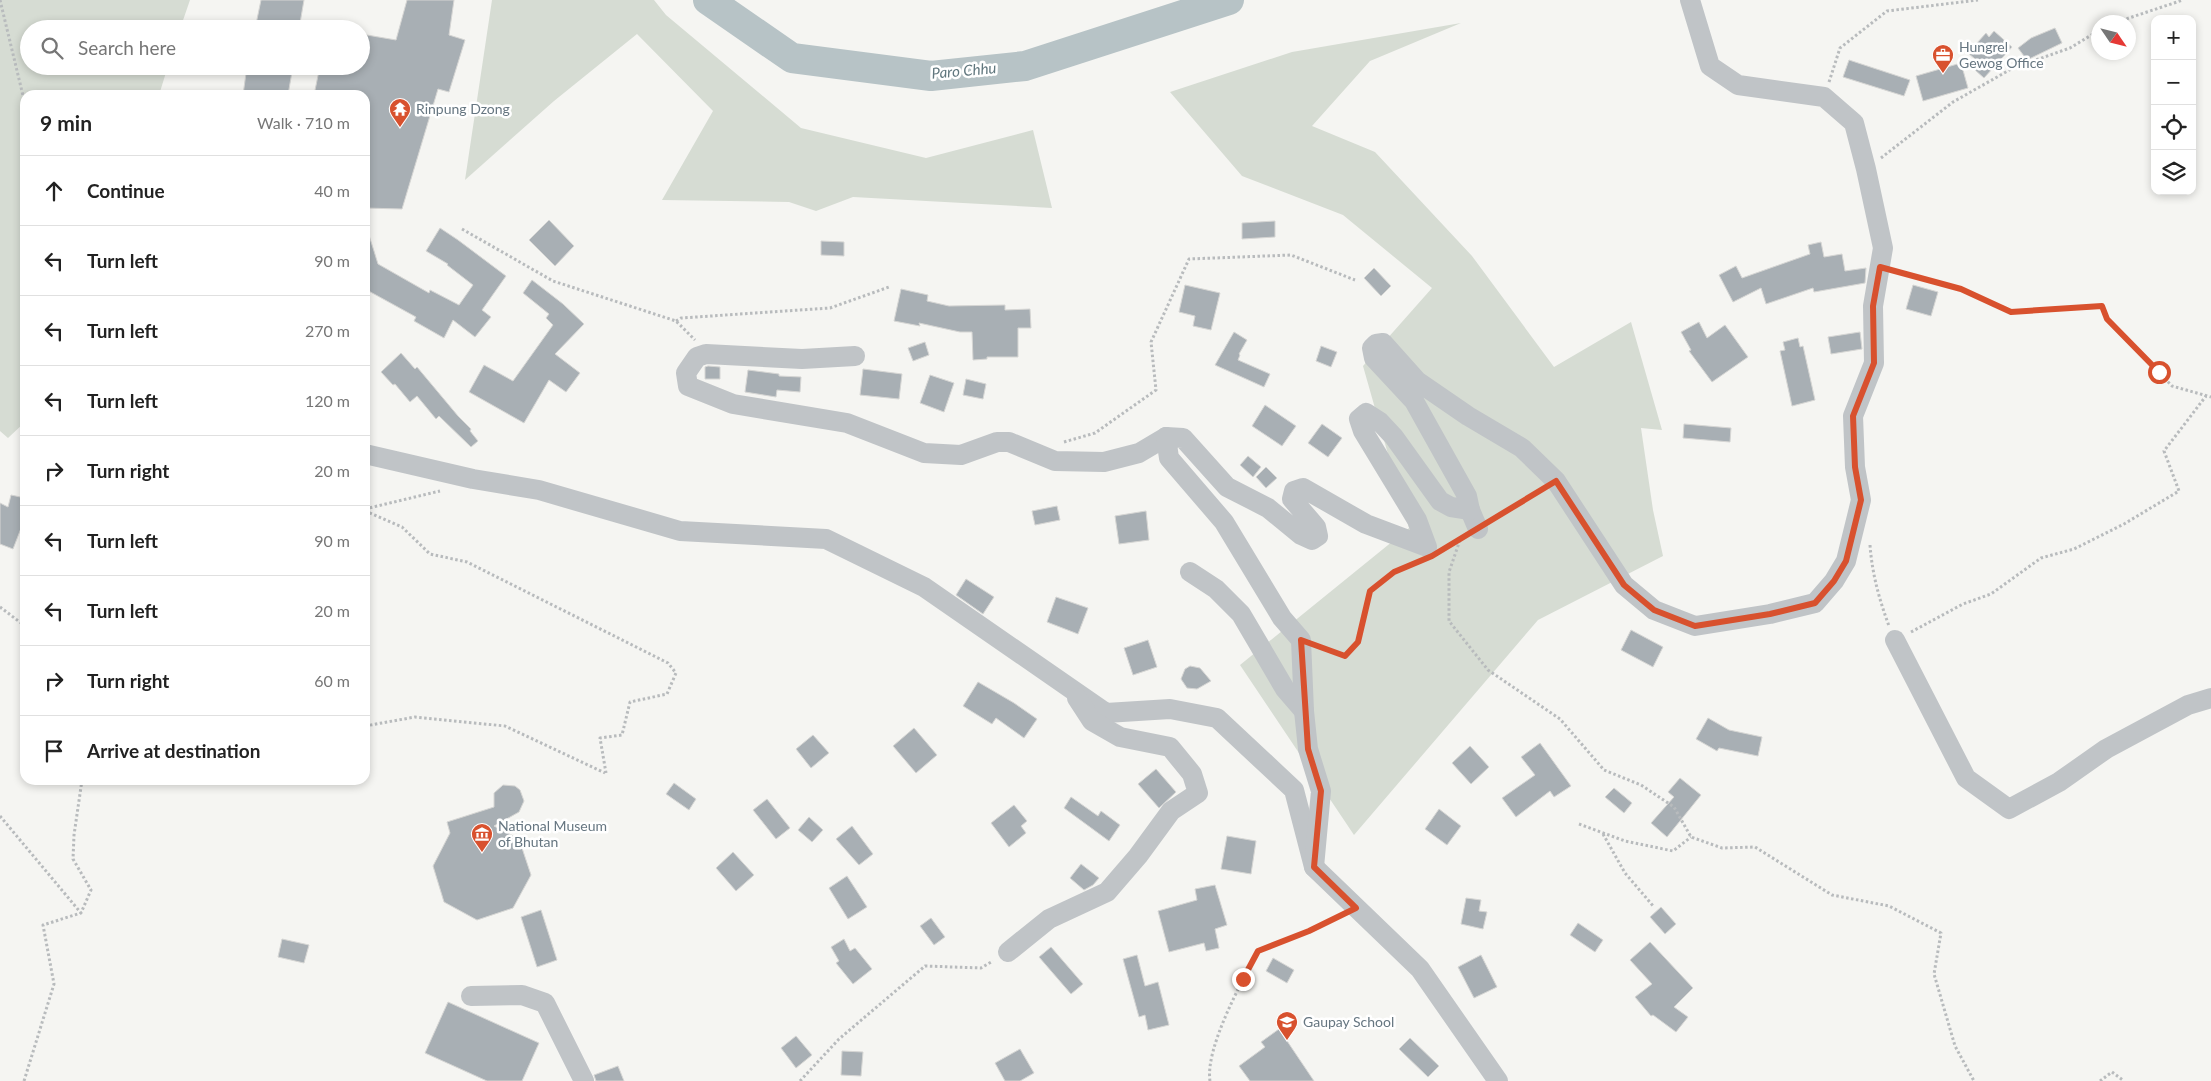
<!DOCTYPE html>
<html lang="en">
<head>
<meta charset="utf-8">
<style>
  :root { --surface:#fff; --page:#f2f2f2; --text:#222; --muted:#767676; --line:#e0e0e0 }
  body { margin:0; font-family:Lato,sans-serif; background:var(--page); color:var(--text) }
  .controls { position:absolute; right:15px; top:15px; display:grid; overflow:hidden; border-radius:10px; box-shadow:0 2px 8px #0003 }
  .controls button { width:45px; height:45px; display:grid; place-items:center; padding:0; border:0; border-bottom:1px solid var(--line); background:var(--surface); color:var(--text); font:25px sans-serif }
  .compass { position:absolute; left:2091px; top:15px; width:45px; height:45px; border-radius:50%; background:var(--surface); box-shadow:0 2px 8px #0003; rotate:125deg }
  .stop { position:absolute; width:15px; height:15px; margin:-11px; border:4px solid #d8512e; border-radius:50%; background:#fff }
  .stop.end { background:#d8512e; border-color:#fff; box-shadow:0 1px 5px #0008 }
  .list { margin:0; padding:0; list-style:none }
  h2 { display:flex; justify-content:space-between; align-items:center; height:65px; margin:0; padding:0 20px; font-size:21px }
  h2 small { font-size:16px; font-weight:400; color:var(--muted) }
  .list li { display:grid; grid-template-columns:32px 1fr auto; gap:15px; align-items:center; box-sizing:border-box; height:70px; padding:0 20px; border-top:1px solid var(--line) }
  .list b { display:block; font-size:19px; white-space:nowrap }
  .list em { font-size:16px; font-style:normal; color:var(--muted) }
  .icon { flex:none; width:28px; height:28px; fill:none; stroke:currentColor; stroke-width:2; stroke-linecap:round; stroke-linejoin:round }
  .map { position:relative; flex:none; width:2211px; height:1081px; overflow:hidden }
  .search { position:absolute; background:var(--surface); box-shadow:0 2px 8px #0003; left:20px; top:20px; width:350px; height:55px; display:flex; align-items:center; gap:12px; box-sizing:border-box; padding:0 18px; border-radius:28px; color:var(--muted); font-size:19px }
  .panel { position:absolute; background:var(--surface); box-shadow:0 2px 8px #0003; left:20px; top:90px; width:350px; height:695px; border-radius:15px }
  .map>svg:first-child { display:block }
  .green { fill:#d6dcd3 }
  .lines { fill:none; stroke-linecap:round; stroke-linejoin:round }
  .river { stroke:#b7c3c6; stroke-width:30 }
  .building { fill:#a8afb4; stroke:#d6d6d4 }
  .path { stroke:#b8bbbd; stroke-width:3; stroke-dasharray:2.5 2.5; stroke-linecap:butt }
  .minor { stroke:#c0c4c7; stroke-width:20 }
  .route { stroke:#d8512e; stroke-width:6 }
  .labels { text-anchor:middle; stroke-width:5; stroke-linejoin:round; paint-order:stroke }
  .poi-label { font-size:14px; fill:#667681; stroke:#fff; text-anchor:start }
  .water-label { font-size:15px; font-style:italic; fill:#61777e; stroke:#fff }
</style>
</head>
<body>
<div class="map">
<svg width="2211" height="1081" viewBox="0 0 2211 1081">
  <rect width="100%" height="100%" fill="#f5f5f2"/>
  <g class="green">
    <polygon points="0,0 190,0 180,29 29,29 29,66 168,66 159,95 25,95 25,422 8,438 0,431"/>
    <polygon points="492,0 654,0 666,15 801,128 926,158 1033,130 1052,208 853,197 816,211 789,202 662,200 713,111 637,34 554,101 465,180"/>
    <polygon points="1461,23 1370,61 1312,126 1375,152 1472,256 1554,367 1631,322 1662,430 1641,428 1653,510 1663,556 1538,620 1354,835 1240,665 1409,528 1363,366 1432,288 1343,215 1242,176 1170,92 1292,52"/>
  </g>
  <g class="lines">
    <polyline class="river" points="708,0 792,58 931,76 1025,66 1229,0"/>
  </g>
  <g class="building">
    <polygon points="261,0 304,0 299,29 255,29"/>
    <polygon points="407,0 454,0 449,35 465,40 449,92 438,89 402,209 365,208 365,95 314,95 320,66 361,66 361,34 396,40"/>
    <polygon points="2055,28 2062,43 2027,60 2018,48 2031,38"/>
    <polygon points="1994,31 2012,47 1984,78 1966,62 1975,59 1968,53 1986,33 1989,37"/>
    <polygon points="1849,60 1910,80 1904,96 1843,77"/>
    <polygon points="1961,63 1968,88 1923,101 1916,76"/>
    <polygon points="247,66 293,66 288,95 243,95"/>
    <polygon points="549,220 574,246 555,266 529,240"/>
    <polygon points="1275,221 1275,237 1242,239 1242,223"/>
    <polygon points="440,228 458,240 506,276 482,310 491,317 475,337 453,320 444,338 414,321 416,317 365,289 365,232 368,232 378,264 429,293 430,290 459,305 473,285 447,265 448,264 426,251"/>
    <polygon points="821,241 844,242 844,256 821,255"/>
    <polygon points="1821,242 1824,257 1842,254 1845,271 1866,268 1865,283 1814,292 1813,288 1766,304 1761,288 1733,302 1719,275 1736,266 1742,278 1810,254 1808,245"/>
    <polygon points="1374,268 1391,286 1381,296 1364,278"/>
    <polygon points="532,280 563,304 584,324 555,354 580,373 566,392 549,380 524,423 469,392 484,365 513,381 553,325 546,318 549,314 523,293"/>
    <polygon points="1185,285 1220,293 1211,330 1193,326 1195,316 1179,312"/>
    <polygon points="1913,285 1938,292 1931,316 1906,309"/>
    <polygon points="901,289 928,295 927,301 949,306 1005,305 1005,310 1030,309 1031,328 1018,328 1018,357 987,357 987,359 973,360 972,332 960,332 919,323 920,326 894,321"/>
    <polygon points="1699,322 1707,338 1725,325 1748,357 1712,382 1689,351 1691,350 1681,332"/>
    <polygon points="1234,332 1247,340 1239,354 1240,355 1238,360 1270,374 1264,387 1215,365"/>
    <polygon points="1860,332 1862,349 1831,354 1828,337"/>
    <polygon points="1798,338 1800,347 1803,346 1815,400 1792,406 1780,351 1785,350 1783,342"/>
    <polygon points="925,342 929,355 913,361 908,348"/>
    <polygon points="1321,346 1337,352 1331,367 1316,361"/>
    <polygon points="401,353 415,369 417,367 458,416 471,429 470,431 478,441 471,447 439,416 436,419 417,396 410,402 395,384 393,385 381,372"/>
    <polygon points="708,366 720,367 720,379 705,379 705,367"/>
    <polygon points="863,369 902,374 899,399 860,395"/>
    <polygon points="748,370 779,374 779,376 801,377 800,392 777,390 776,397 745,392"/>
    <polygon points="930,375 954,383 944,412 920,403"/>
    <polygon points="966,379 986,384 983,399 963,395"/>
    <polygon points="1265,405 1296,426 1282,446 1252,426"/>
    <polygon points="1322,424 1342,438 1328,457 1308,443"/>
    <polygon points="1684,424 1731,428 1730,442 1683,438"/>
    <polygon points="1248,456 1261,467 1253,477 1240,465"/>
    <polygon points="1266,467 1277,478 1266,488 1256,477"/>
    <polygon points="11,495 25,498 25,518 13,549 0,544 0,503 8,507"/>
    <polygon points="1057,506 1060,520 1035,525 1032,511"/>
    <polygon points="1146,511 1149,540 1119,544 1115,516"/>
    <polygon points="966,579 994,597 983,614 956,595"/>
    <polygon points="1056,597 1088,608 1078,634 1047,622"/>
    <polygon points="1631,630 1663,647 1653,667 1621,650"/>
    <polygon points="1148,640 1157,667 1133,675 1124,648"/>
    <polygon points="1190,666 1200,668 1211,681 1197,689 1187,688 1181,679 1185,669"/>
    <polygon points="978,682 1014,703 1037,719 1024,738 996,718 992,724 963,706"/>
    <polygon points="1708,718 1729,730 1762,737 1758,756 1719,748 1717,751 1696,739"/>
    <polygon points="914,728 937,755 916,773 893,746"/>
    <polygon points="813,735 829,753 811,768 796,749"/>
    <polygon points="1540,743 1571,786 1554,797 1550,791 1516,817 1502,798 1535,775 1521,757"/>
    <polygon points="1470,746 1489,767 1471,784 1452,763"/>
    <polygon points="1156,769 1176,792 1159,808 1138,784"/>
    <polygon points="1680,778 1701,795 1667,837 1651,823 1674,797 1668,792"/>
    <polygon points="674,783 696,799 689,810 666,794"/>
    <polygon points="503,785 515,786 520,790 524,801 519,812 494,826 519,839 531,875 513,908 477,920 444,902 433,866 450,833 447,822 494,807 494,793"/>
    <polygon points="1614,788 1632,803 1624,813 1605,797"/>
    <polygon points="1071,797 1098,816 1101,811 1120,825 1109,841 1064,808"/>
    <polygon points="767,799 790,828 776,839 753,810"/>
    <polygon points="1014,805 1027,821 1021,826 1026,833 1009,847 991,823"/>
    <polygon points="1439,809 1461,826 1447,845 1425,829"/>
    <polygon points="809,817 823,830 812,842 798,830"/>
    <polygon points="852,826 873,854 859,865 836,839"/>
    <polygon points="1227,836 1256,841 1251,874 1221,869"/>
    <polygon points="733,852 754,875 736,891 716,868"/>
    <polygon points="1081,864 1099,878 1093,885 1084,890 1070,878"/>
    <polygon points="847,876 867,907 848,919 829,888"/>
    <polygon points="1215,885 1227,925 1215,929 1219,948 1206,951 1204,943 1169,952 1158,911 1197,900 1195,889"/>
    <polygon points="1466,898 1481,900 1479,911 1487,912 1483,929 1461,924"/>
    <polygon points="1661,907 1676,924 1665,934 1650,917"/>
    <polygon points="541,910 557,960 537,967 521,917"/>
    <polygon points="931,918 945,937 934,945 920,926"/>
    <polygon points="1578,923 1603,940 1595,952 1570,935"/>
    <polygon points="282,939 309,945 304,963 278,957"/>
    <polygon points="844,939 850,951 855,948 872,969 853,984 836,963 839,961 831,947"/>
    <polygon points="1650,942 1693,988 1674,1007 1688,1017 1676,1032 1653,1015 1651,1016 1635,997 1652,984 1630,960"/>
    <polygon points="1051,947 1083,984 1071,994 1039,957"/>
    <polygon points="1137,955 1145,986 1158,982 1169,1025 1148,1030 1145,1015 1139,1017 1123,959"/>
    <polygon points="1481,955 1497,987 1474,998 1458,967"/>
    <polygon points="1273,958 1294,970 1287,983 1266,971"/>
    <polygon points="448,1002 539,1043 522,1081 487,1081 425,1053"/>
    <polygon points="1279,1029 1314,1081 1250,1081 1239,1066 1265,1047 1261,1042"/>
    <polygon points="796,1036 812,1055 796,1068 781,1048"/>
    <polygon points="1410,1038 1439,1066 1428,1077 1399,1049"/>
    <polygon points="1020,1049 1034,1073 1020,1081 1005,1081 995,1063"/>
    <polygon points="842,1051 863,1052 861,1076 841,1075"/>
    <polygon points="618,1066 624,1081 596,1081 594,1075"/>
  </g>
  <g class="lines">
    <g class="path">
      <polyline points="0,0 25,104"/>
      <polyline points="2117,22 2183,0"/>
      <polyline points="1829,82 1840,48 1887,11 1978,0"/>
      <polyline points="1881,158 1953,102 2013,68 2070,48 2098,31"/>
      <polyline points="462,229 553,281 676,321 695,340"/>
      <polyline points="1896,271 1961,289 2011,312 2102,306 2107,319 2172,386 2211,397"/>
      <polyline points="676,321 681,318 830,308 889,287"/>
      <polyline points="1064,442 1095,433 1156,390 1151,342 1189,259 1291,255 1355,280"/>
      <polyline points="365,509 440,491"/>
      <polyline points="365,511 402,527 430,554 467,562 668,663 676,673 667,694 630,702 622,735 600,738 606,773"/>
      <polyline points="1493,520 1541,490"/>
      <polyline points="1460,540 1449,572 1449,621 1488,670 1560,719 1604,770 1641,785 1674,807 1691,837 1722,848 1755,847 1832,895 1889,906 1941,933 1934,974 1955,1046 1974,1081"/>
      <path d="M1870,545c2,28 9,54 19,81"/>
      <polyline points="1444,549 1460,540"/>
      <polyline points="0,607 25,626"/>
      <polyline points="1911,632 1963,604 1991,594 2041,558 2074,549 2124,524 2179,491 2164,451 2206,396"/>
      <polyline points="1318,646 1345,656 1357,642 1370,591 1394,572 1418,562"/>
      <polyline points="365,726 415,717 505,726 605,773"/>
      <polyline points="0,816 81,913"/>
      <polyline points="1579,824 1625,841 1673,851 1691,837"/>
      <polyline points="1603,834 1625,873 1654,907"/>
      <polyline points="24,1081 54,984 43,925 81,913 91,890 73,859 74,835 82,780"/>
      <polyline points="800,1081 839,1039 925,966 981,968 993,961"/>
      <path d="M1210,1081c-5,-33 32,-100 48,-130l51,-20 30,-15"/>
      <polyline points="2100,1081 2112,1072 2124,1081"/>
    </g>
    <g class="minor">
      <polyline points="855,356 802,359 706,354 697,357 686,373 688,386 733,404 847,423 924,453 961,455 997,442 1009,442 1055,461 1104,462 1139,453 1166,437"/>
      <polyline points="365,454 473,479 539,490 680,531 826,539 924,587 1106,713 1170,709 1217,718 1294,790 1314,867 1420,969 1498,1081"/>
      <polyline points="1470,510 1478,529"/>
      <polyline points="1190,572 1216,589 1241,614 1285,689 1304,711"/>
      <polyline points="1895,640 1966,778 2009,809 2059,782 2106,749 2188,705 2211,698"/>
      <polyline points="1314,867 1321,791 1308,749 1304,711 1301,640 1282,618 1224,522 1169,458 1166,437 1183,438 1227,487 1268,508 1301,535 1312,540 1318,536 1316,527 1292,499 1294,491 1303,488 1366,524 1427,547 1417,520 1363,431 1359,419 1366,413 1380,422 1394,437 1440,501 1451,507 1470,510 1467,496 1414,401 1374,358 1372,348 1376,344 1383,343 1417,381 1468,416 1522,448 1556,481 1624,585 1654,610 1695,626 1770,614 1815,603 1834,581 1846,561 1861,500 1855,467 1853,416 1874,363 1873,306 1883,248 1866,169 1854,123 1824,97 1738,85 1710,66 1690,0"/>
      <polyline points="1008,952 1049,919 1107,892 1138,856 1171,811 1198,793 1192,774 1170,747 1120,737 1092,721 1077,698"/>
      <polyline points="471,996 522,995 545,1003 584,1081"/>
    </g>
  </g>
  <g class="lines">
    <polyline class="route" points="1243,979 1258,951 1309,931 1356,908 1314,867 1321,791 1308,749 1301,640 1345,656 1358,642 1370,591 1394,572 1432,556 1556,481 1624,585 1654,610 1695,626 1770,614 1815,603 1834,581 1846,561 1861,500 1855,467 1853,416 1874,363 1873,306 1880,267 1961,289 2011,312 2102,306 2107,319 2159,372"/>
  </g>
  <defs>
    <g id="office-pin" transform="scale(1.125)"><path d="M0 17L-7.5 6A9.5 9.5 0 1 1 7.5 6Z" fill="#d8512e" stroke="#fff"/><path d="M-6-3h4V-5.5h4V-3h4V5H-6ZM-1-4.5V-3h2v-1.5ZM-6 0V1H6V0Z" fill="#fff"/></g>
    <g id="temple-pin" transform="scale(1.125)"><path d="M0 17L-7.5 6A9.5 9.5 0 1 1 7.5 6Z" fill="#d8512e" stroke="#fff"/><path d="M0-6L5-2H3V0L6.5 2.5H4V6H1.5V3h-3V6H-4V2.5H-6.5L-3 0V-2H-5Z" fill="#fff"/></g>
    <g id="museum-pin" transform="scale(1.125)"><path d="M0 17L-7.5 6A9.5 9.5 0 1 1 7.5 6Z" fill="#d8512e" stroke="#fff"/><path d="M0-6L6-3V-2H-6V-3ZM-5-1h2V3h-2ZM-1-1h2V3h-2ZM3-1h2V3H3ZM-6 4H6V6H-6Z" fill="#fff"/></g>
    <g id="school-pin" transform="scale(1.125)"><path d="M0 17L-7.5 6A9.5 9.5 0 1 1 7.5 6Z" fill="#d8512e" stroke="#fff"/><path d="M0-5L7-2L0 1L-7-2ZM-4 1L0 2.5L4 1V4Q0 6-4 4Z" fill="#fff"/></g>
  </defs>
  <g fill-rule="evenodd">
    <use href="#office-pin" x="1943" y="55"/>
    <use href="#temple-pin" x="400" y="109"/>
    <use href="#museum-pin" x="482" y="834"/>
    <use href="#school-pin" x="1287" y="1022"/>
  </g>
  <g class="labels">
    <g class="poi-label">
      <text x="1959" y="52">Hungrel<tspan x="1959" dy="16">Gewog Office</tspan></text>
      <text x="416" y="114">Rinpung Dzong</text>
      <text x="498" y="831">National Museum<tspan x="498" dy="16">of Bhutan</tspan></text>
      <text x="1303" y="1027">Gaupay School</text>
    </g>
    <g class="water-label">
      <text transform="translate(964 71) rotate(-5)" y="5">Paro Chhu</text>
    </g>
  </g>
</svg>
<div class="controls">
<button>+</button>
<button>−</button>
<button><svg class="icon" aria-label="locate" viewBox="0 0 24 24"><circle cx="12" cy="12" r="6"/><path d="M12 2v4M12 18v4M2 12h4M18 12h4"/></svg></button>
<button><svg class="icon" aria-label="layers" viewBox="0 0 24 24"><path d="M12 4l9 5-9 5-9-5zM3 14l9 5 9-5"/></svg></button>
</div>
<svg class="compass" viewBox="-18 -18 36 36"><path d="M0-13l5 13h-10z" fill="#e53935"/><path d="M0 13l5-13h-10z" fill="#767676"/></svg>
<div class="stop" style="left:2159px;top:372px"></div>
<div class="stop end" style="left:1243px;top:979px"></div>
<div class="search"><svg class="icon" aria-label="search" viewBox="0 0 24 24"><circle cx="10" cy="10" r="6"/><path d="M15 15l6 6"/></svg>Search here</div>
<section class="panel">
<h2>9 min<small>Walk · 710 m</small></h2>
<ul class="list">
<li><svg class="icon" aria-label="ahead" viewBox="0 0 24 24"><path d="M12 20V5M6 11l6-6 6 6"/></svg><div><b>Continue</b></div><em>40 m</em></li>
<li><svg class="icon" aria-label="left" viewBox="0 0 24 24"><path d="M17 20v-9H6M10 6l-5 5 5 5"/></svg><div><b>Turn left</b></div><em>90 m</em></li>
<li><svg class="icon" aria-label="left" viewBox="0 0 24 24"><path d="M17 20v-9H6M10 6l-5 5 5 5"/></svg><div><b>Turn left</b></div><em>270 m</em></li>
<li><svg class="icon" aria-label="left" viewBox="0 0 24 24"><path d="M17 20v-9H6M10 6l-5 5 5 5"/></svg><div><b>Turn left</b></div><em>120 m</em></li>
<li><svg class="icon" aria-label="right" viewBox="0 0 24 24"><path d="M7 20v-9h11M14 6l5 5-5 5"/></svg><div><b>Turn right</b></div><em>20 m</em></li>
<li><svg class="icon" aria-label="left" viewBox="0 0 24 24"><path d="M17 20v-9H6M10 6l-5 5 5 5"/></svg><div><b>Turn left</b></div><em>90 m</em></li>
<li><svg class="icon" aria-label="left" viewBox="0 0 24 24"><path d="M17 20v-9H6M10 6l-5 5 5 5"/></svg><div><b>Turn left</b></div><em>20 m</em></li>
<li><svg class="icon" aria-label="right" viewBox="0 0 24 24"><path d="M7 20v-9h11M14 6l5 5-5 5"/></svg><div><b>Turn right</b></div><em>60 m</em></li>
<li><svg class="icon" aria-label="arrive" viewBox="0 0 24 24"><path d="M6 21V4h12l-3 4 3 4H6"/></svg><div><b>Arrive at destination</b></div></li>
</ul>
</section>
</div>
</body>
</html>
